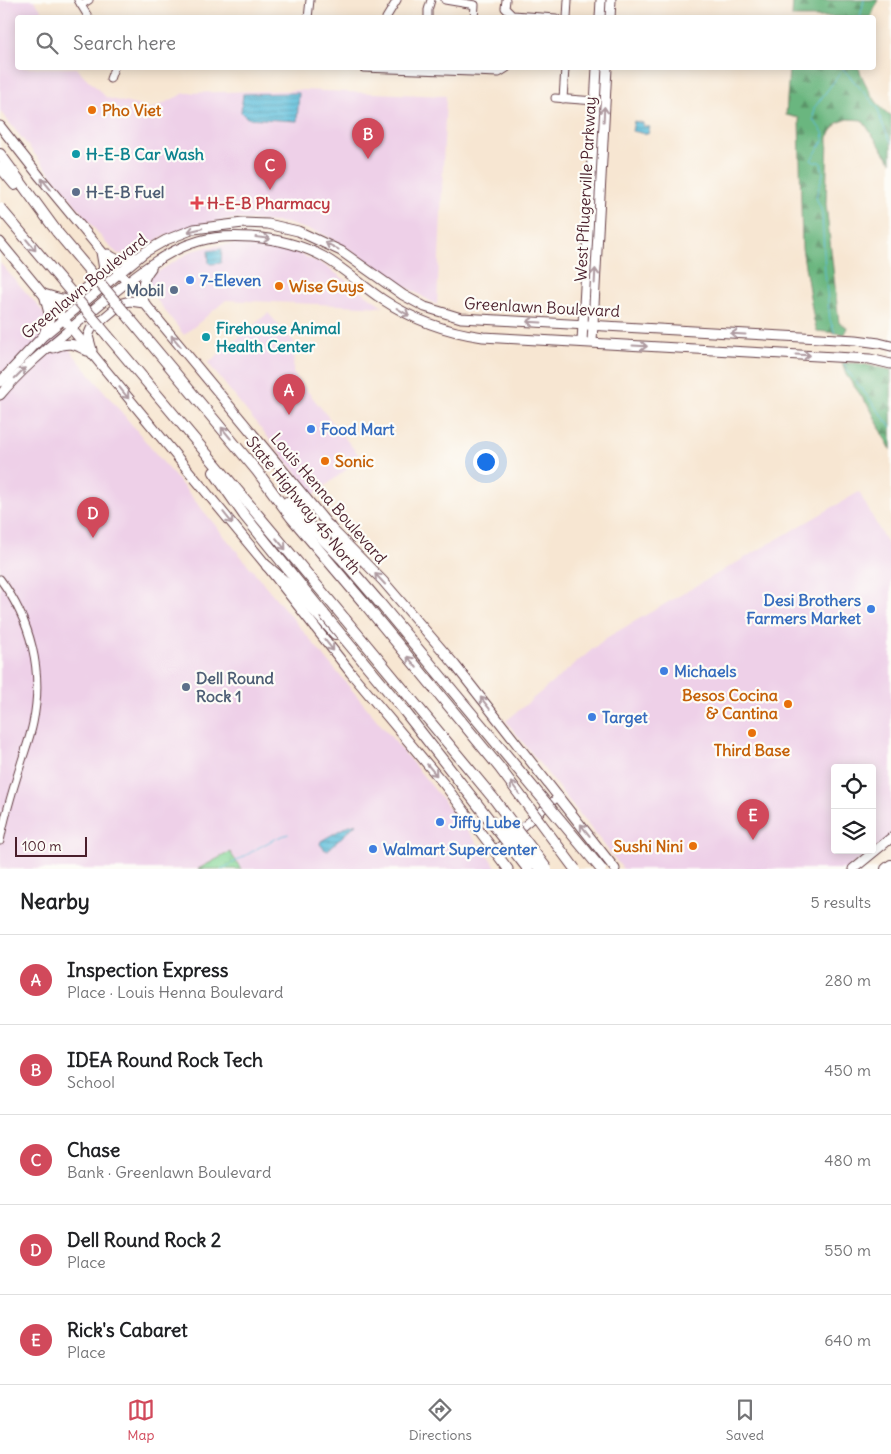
<!DOCTYPE html>
<html lang="en">
<head>
<meta charset="utf-8">
<style>
  :root { --surface:#fff; --page:#f6f6f6; --text:#202124; --muted:#757577; --line:#e0e0e0; --accent:#d1495b }
  body { margin:0; font-family:Delius,sans-serif; background:var(--page); color:var(--text) }
  .controls { position:absolute; right:15px; bottom:15px; display:grid; overflow:hidden; border-radius:5px; box-shadow:0 2px 12px #0003 }
  .controls button { width:45px; height:45px; display:grid; place-items:center; padding:0; border:0; border-bottom:1px solid var(--line); background:var(--surface); color:var(--text); font:25px sans-serif }
  .scale { position:absolute; left:15px; bottom:12px; width:72px; box-sizing:border-box; padding-left:5px; border:2px solid #4a1f2b; border-top:0; font-size:14px; line-height:18px; white-space:nowrap; color:#4a1f2b; -webkit-text-stroke:4px #fdfcf7; paint-order:stroke }
  .you { position:absolute; left:485px; top:461px; width:18px; height:18px; margin:-12px; border:4px solid #fff; border-radius:50%; background:#1a73e8; box-shadow:0 0 0 8px #1a73e833 }
  .badge { display:grid; place-items:center; width:32px; height:32px; border-radius:50%; background:var(--accent); color:#fff; font-size:16px; font-weight:700 }
  .pin { position:absolute; translate:-50% -41px; filter:drop-shadow(0 1px 2px #0008) }
  .pin::after { content:''; position:absolute; top:26px; width:18px; height:15px; background:inherit; clip-path:polygon(0 0,100% 0,50% 100%) }
  .list { margin:0; padding:0; list-style:none }
  h2 { display:flex; justify-content:space-between; align-items:center; height:65px; margin:0; padding:0 20px; font-size:21px }
  h2 small { font-size:16px; font-weight:400; color:var(--muted) }
  .list li { display:grid; grid-template-columns:32px 1fr auto; gap:15px; align-items:center; box-sizing:border-box; height:90px; padding:0 20px; border-top:1px solid var(--line) }
  .list b { display:block; font-size:19px; white-space:nowrap }
  .list p { margin:0; font-size:16px; white-space:nowrap; color:var(--muted) }
  .list em { font-size:16px; font-style:normal; color:var(--muted) }
  .icon { flex:none; width:28px; height:28px; fill:none; stroke:currentColor; stroke-width:2; stroke-linecap:round; stroke-linejoin:round }
  .map { position:relative; flex:none; width:891px; height:869px; overflow:hidden }
  .search { position:absolute; background:var(--surface); box-shadow:0 2px 12px #0003; left:15px; right:15px; top:15px; height:55px; display:flex; align-items:center; gap:12px; box-sizing:border-box; padding:0 18px; border-radius:5px; color:var(--muted); font-size:19px }
  .sheet { height:515px; background:var(--surface) }
  nav { display:flex; justify-content:space-around; align-items:center; box-sizing:border-box; height:70px; border-top:1px solid var(--line); background:var(--surface); font-size:14px; color:var(--muted) }
  nav a { display:grid; justify-items:center; gap:2px }
  nav .on { color:var(--accent) }
  .map>svg:first-child { display:block }
  .built { fill:#eed0e8; fill-rule:evenodd }
  .forest { fill:url(#forest-firs); stroke:#5a6a55 }
  .wetland { fill:url(#wetland-marsh); stroke:#677a60 }
  .water { fill:url(#water-rules); stroke:#526e82 }
  .lines { fill:none; stroke-linecap:round; stroke-linejoin:round }
  .stream { stroke:#5bbdda; stroke-width:1 }
  .minor-casing { stroke:#643d44; stroke-width:9 }
  .major-casing { stroke:#643d44; stroke-width:11 }
  .highway-casing { stroke:#643d44; stroke-width:12 }
  .minor { stroke:#fff; stroke-width:7 }
  .major { stroke:#fff; stroke-width:9 }
  .highway { stroke:#fff; stroke-width:10 }
  .highway-bridge-casing { stroke:#643d44; stroke-width:12; stroke-linecap:butt }
  .highway-bridge { stroke:#fff; stroke-width:10 }
  .oneway { stroke:#ae9aa0 }
  .food-dot { fill:#e8710a; stroke:#fdfcf7; stroke-width:2 }
  .culture-dot { fill:#0f9aa8; stroke:#fdfcf7; stroke-width:2 }
  .service-dot { fill:#5c6f8a; stroke:#fdfcf7; stroke-width:2 }
  .health-dot { fill:#e0444e; stroke:#fdfcf7; stroke-width:2 }
  .shop-dot { fill:#3f7fe0; stroke:#fdfcf7; stroke-width:2 }
  .labels { text-anchor:middle; stroke-width:4.5; stroke-linejoin:round; paint-order:stroke }
  .food-label { font-size:16px; font-weight:bold; fill:#c56008; stroke:#fdfcf7; text-anchor:start }
  .culture-label { font-size:16px; font-weight:bold; fill:#0d838f; stroke:#fdfcf7; text-anchor:start }
  .street-label { font-size:16px; fill:#4a1f2b; stroke:#fdfcf7 }
  .service-label { font-size:16px; font-weight:bold; fill:#4e5e75; stroke:#fdfcf7; text-anchor:start }
  .health-label { font-size:16px; font-weight:bold; fill:#be3a42; stroke:#fdfcf7; text-anchor:start }
  .shop-label { font-size:16px; font-weight:bold; fill:#366cbe; stroke:#fdfcf7; text-anchor:start }
</style>
</head>
<body>
<div class="map">
<svg width="891" height="869" viewBox="0 0 891 869">
  <defs>
    <pattern id="forest-firs" width="22" height="20" patternUnits="userSpaceOnUse" patternTransform="scale(1.25)"><rect width="22" height="20" fill="#6bb67f"/><path d="M5 1l3.5 6h-7zM16 11l3.5 6h-7z" fill="#5a9368"/></pattern>
    <pattern id="wetland-marsh" width="20" height="14" patternUnits="userSpaceOnUse" patternTransform="scale(1.25)"><rect width="20" height="14" fill="#84d596"/><path d="M1 5h8M5 5V1M11 12h8M15 12V8" fill="none" stroke="#74b681"/></pattern>
    <pattern id="water-rules" width="6" height="5" patternUnits="userSpaceOnUse" patternTransform="scale(1.25)"><rect width="6" height="5" fill="#5bbdda"/><path d="M0 2.5h6" fill="none" stroke="#4d99b1"/></pattern>
  </defs>
  <rect width="100%" height="100%" fill="#fdfcf7"/>
  <filter id="ink" filterUnits="userSpaceOnUse"><feTurbulence type="fractalNoise" baseFrequency=".02" numOctaves="2"/><feDisplacementMap in="SourceGraphic" scale="10" xChannelSelector="R" yChannelSelector="G"/><feConvolveMatrix kernelMatrix="1 2 1 2 8 2 1 2 1" color-interpolation-filters="sRGB"/></filter>
  <filter id="wash" filterUnits="userSpaceOnUse"><feTurbulence type="fractalNoise" baseFrequency=".0096" numOctaves="4" result="noise"/><feDisplacementMap in="SourceGraphic" scale="20" xChannelSelector="R" yChannelSelector="G"/><feGaussianBlur stdDeviation="1.12" result="paint"/><feColorMatrix in="noise" values="0 0 0 0 0 0 0 0 0 0 0 0 0 0 0 0 0 1.4 0 .05"/><feComposite in="paint" operator="in"/></filter>
  <g filter="url(#wash)">
    <rect width="100%" height="100%" fill="#f7e6d2"/>
    <g class="built">
      <polygon points="0,0 34,0 46,17 18,18 18,68 77,68 81,73 107,98 152,109 185,93 301,90 446,96 437,305 408,288 363,258 320,233 286,223 235,219 200,224 162,237 132,254 118,254 107,244 0,111 0,59 1,58 0,56"/>
      <polygon points="242,243 267,245 298,253 324,265 384,307 226,300 184,335 149,290 148,281 151,276 192,251 207,247"/>
      <polygon points="0,263 40,308 69,349 430,784 498,869 0,869"/>
      <polygon points="268,313 294,342 293,373 361,458 314,495 208,363"/>
      <path d="M859,492l32,59v286l-44,32h-224l-117,-148 100,-83zM835,768h37v82h-37z"/>
    </g>
    <g class="forest">
      <polygon points="793,0 878,0 871,17 792,17"/>
      <path d="M789,68h70c3,12 20,43 32,47v47l-29,-42 -14,-1 -11,4 -9,14 -2,67 13,119 8,4 -2,7 -28,-3 -3,-10 -12,-73 -3,-130 -13,-3z"/>
      <polygon points="842,363 857,363 891,370 891,450 870,408 846,375"/>
    </g>
    <polygon class="wetland" points="230,852 241,869 198,869"/>
    <g class="water">
      <polygon points="299,93 297,121 247,118 241,112 243,94"/>
      <polygon points="634,121 643,123 643,126 650,127 648,134 632,131"/>
      <polygon points="222,249 221,263 211,264 209,263 208,251"/>
      <polygon points="357,823 328,850 325,850 320,844 321,841 347,826"/>
    </g>
    <g class="lines">
      <g class="stream">
        <polyline points="860,18 864,0"/>
        <polyline points="844,70 878,108 881,121 891,142"/>
        <polyline points="835,333 830,320 825,273 822,212 816,197 823,174 821,162 814,162 811,160 824,140 823,132 813,120 814,108 844,68"/>
        <polyline points="844,363 850,374 891,427"/>
        <path d="M221,869c23,-10 43,-28 67,-35"/>
      </g>
    </g>
  </g>
  <g filter="url(#ink)">
    <g class="lines">
      <g class="minor-casing">
        <g id="minor">
          <polyline points="78,0 89,18"/>
          <polyline points="445,0 475,5 474,18"/>
          <polyline points="506,0 505,8 512,15 556,18"/>
          <polyline points="81,5 89,0"/>
          <polyline points="308,18 310,0"/>
          <polyline points="386,18 397,0"/>
          <polyline points="428,18 428,10 431,0"/>
          <polyline points="567,18 568,0"/>
          <polyline points="363,68 499,73 507,68"/>
          <polyline points="110,79 114,68"/>
          <polyline points="555,98 595,101"/>
          <polyline points="563,99 565,68"/>
          <path d="M0,579c31,42 44,92 33,144 -3,15 -9,30 -13,44 -8,25 -15,49 -20,74"/>
          <polyline points="495,850 559,796"/>
        </g>
      </g>
      <g class="major-casing">
        <g id="major">
          <polyline points="600,18 601,0"/>
          <polyline points="610,18 611,0"/>
          <polyline points="0,126 40,177 329,526 383,581 455,665 615,869"/>
          <polyline points="0,242 267,566 351,673 444,784 508,869"/>
          <path d="M108,254c9,7 17,8 27,3"/>
          <path d="M44,294c7,2 15,6 23,5 10,-1 30,-21 37,-30l-3,-17"/>
          <path d="M144,302c-3,-13 -2,-23 7,-34"/>
          <polyline points="44,334 50,317 45,298"/>
          <polyline points="582,342 597,68"/>
          <polyline points="592,342 607,68"/>
          <path d="M53,348c14,-6 21,-5 34,3"/>
          <polyline points="92,350 88,336 91,329 122,303 130,301 144,303"/>
          <polyline points="0,382 43,336 145,252 166,240 194,229 243,223 268,224 298,231 341,251 403,295 425,307 461,318 856,340 879,343 891,346"/>
          <path d="M0,395c24,-29 55,-53 83,-77 34,-27 73,-65 116,-77 16,-5 36,-5 52,-4 25,2 51,8 73,20 21,12 38,29 58,42 31,21 64,33 101,38l387,22 21,5"/>
          <polyline points="853,869 891,838"/>
        </g>
      </g>
      <g class="highway-casing">
        <g id="highway">
          <polyline points="0,154 57,232"/>
          <polyline points="0,167 15,185"/>
          <polyline points="131,320 257,471 291,517 364,603"/>
          <polyline points="108,336 345,619"/>
          <polyline points="214,472 244,515 324,614"/>
          <polyline points="287,502 342,559 379,602"/>
          <polyline points="329,526 355,564"/>
          <polyline points="267,566 296,591 335,634"/>
          <polyline points="886,869 891,865"/>
        </g>
      </g>
      <use href="#minor" class="minor"/>
      <use href="#major" class="major"/>
      <use href="#highway" class="highway"/>
      <g class="highway-bridge-casing">
        <g id="highway-bridge">
          <polyline points="0,208 108,336"/>
          <polyline points="57,232 131,320"/>
          <polyline points="379,602 601,869"/>
          <polyline points="364,603 499,767 575,869"/>
          <polyline points="324,614 402,708 528,869"/>
          <polyline points="345,619 494,799 547,869"/>
          <polyline points="504,828 540,869"/>
        </g>
      </g>
      <use href="#highway-bridge" class="highway-bridge"/>
    </g>
    <defs><path id="oneway-shaft" d="M-6 0H5M1.5-3L5.5 0L1.5 3" fill="none" stroke-width="1.6" stroke-linecap="round" stroke-linejoin="round" transform="scale(1.25)"/></defs>
    <g class="oneway">
      <use href="#oneway-shaft" transform="translate(604 114) rotate(-87)"/>
      <use href="#oneway-shaft" transform="translate(46 184) rotate(-130)"/>
      <use href="#oneway-shaft" transform="translate(195 230) rotate(166)"/>
      <use href="#oneway-shaft" transform="translate(263 238) rotate(7)"/>
      <use href="#oneway-shaft" transform="translate(31 245) rotate(50)"/>
      <use href="#oneway-shaft" transform="translate(332 246) rotate(-152)"/>
      <use href="#oneway-shaft" transform="translate(595 276) rotate(-87)"/>
      <use href="#oneway-shaft" transform="translate(403 312) rotate(31)"/>
      <use href="#oneway-shaft" transform="translate(534 322) rotate(-177)"/>
      <use href="#oneway-shaft" transform="translate(738 334) rotate(-177)"/>
      <use href="#oneway-shaft" transform="translate(176 341) rotate(-130)"/>
      <use href="#oneway-shaft" transform="translate(640 346) rotate(3)"/>
      <use href="#oneway-shaft" transform="translate(803 355) rotate(3)"/>
      <use href="#oneway-shaft" transform="translate(20 373) rotate(-45)"/>
      <use href="#oneway-shaft" transform="translate(124 393) rotate(51)"/>
      <use href="#oneway-shaft" transform="translate(226 433) rotate(-130)"/>
      <use href="#oneway-shaft" transform="translate(228 518) rotate(51)"/>
      <use href="#oneway-shaft" transform="translate(281 544) rotate(50)"/>
      <use href="#oneway-shaft" transform="translate(380 579) rotate(-133)"/>
      <use href="#oneway-shaft" transform="translate(329 645) rotate(52)"/>
      <use href="#oneway-shaft" transform="translate(412 662) rotate(-130)"/>
      <use href="#oneway-shaft" transform="translate(485 703) rotate(-128)"/>
      <use href="#oneway-shaft" transform="translate(432 770) rotate(50)"/>
      <use href="#oneway-shaft" transform="translate(515 788) rotate(-127)"/>
      <use href="#oneway-shaft" transform="translate(585 830) rotate(-128)"/>
    </g>
  </g>
  <g class="food-dot">
    <circle cx="92" cy="110" r="5"/>
    <circle cx="279" cy="286" r="5"/>
    <circle cx="325" cy="461" r="5"/>
    <circle cx="788" cy="704" r="5"/>
    <circle cx="752" cy="733" r="5"/>
    <circle cx="693" cy="846" r="5"/>
  </g>
  <g class="culture-dot">
    <circle cx="76" cy="154" r="5"/>
    <circle cx="206" cy="337" r="5"/>
  </g>
  <g class="service-dot">
    <circle cx="76" cy="192" r="5"/>
    <circle cx="174" cy="290" r="5"/>
    <circle cx="186" cy="687" r="5"/>
  </g>
  <path class="health-dot" d="M194.5 195.5h5v5h5v5h-5v5h-5v-5h-5v-5h5z"/>
  <g class="shop-dot">
    <circle cx="190" cy="280" r="5"/>
    <circle cx="311" cy="429" r="5"/>
    <circle cx="871" cy="609" r="5"/>
    <circle cx="664" cy="671" r="5"/>
    <circle cx="592" cy="717" r="5"/>
    <circle cx="440" cy="822" r="5"/>
    <circle cx="373" cy="849" r="5"/>
  </g>
  <g class="labels">
    <g class="food-label">
      <text x="102" y="116">Pho Viet</text>
      <text x="289" y="292">Wise Guys</text>
      <text x="335" y="467">Sonic</text>
      <text x="778" y="701" text-anchor="end">Besos Cocina<tspan x="778" dy="18">&amp; Cantina</tspan></text>
      <text x="752" y="756" text-anchor="middle">Third Base</text>
      <text x="683" y="852" text-anchor="end">Sushi Nini</text>
    </g>
    <g class="culture-label">
      <text x="86" y="160">H-E-B Car Wash</text>
      <text x="216" y="334">Firehouse Animal<tspan x="216" dy="18">Health Center</tspan></text>
    </g>
    <g class="street-label">
      <text transform="translate(585 189) rotate(-87)" y="6">West Pflugerville Parkway</text>
      <text transform="translate(84 286) rotate(-39)" y="6">Greenlawn Boulevard</text>
      <text transform="translate(542 307) rotate(3)" y="6">Greenlawn Boulevard</text>
      <text transform="translate(329 498) rotate(49)" y="6">Louis Henna Boulevard</text>
      <text transform="translate(304 505) rotate(51)" y="6">State Highway 45 North</text>
    </g>
    <g class="service-label">
      <text x="86" y="198">H-E-B Fuel</text>
      <text x="164" y="296" text-anchor="end">Mobil</text>
      <text x="196" y="684">Dell Round<tspan x="196" dy="18">Rock 1</tspan></text>
    </g>
    <g class="health-label">
      <text x="207" y="209">H-E-B Pharmacy</text>
    </g>
    <g class="shop-label">
      <text x="200" y="286">7-Eleven</text>
      <text x="321" y="435">Food Mart</text>
      <text x="861" y="606" text-anchor="end">Desi Brothers<tspan x="861" dy="18">Farmers Market</tspan></text>
      <text x="674" y="677">Michaels</text>
      <text x="602" y="723">Target</text>
      <text x="450" y="828">Jiffy Lube</text>
      <text x="383" y="855">Walmart Supercenter</text>
    </g>
  </g>
</svg>
<div class="controls">
<button><svg class="icon" aria-label="locate" viewBox="0 0 24 24"><circle cx="12" cy="12" r="6"/><path d="M12 2v4M12 18v4M2 12h4M18 12h4"/></svg></button>
<button><svg class="icon" aria-label="layers" viewBox="0 0 24 24"><path d="M12 4l9 5-9 5-9-5zM3 14l9 5 9-5"/></svg></button>
</div>
<div class="scale">100 m</div>
<div class="you"></div>
<div class="pin badge" style="left:289px;top:415px">A</div>
<div class="pin badge" style="left:368px;top:159px">B</div>
<div class="pin badge" style="left:270px;top:190px">C</div>
<div class="pin badge" style="left:93px;top:538px">D</div>
<div class="pin badge" style="left:753px;top:840px">E</div>
<div class="search"><svg class="icon" aria-label="search" viewBox="0 0 24 24"><circle cx="10" cy="10" r="6"/><path d="M15 15l6 6"/></svg>Search here</div>
</div>
<section class="sheet">
<h2>Nearby<small>5 results</small></h2>
<ul class="list">
<li><span class="badge">A</span><div><b>Inspection Express</b><p>Place · Louis Henna Boulevard</p></div><em>280 m</em></li>
<li><span class="badge">B</span><div><b>IDEA Round Rock Tech</b><p>School</p></div><em>450 m</em></li>
<li><span class="badge">C</span><div><b>Chase</b><p>Bank · Greenlawn Boulevard</p></div><em>480 m</em></li>
<li><span class="badge">D</span><div><b>Dell Round Rock 2</b><p>Place</p></div><em>550 m</em></li>
<li><span class="badge">E</span><div><b>Rick's Cabaret</b><p>Place</p></div><em>640 m</em></li>
</ul>
</section>
<nav>
<a class="on"><svg class="icon" aria-label="map" viewBox="0 0 24 24"><path d="M3 6l6-2 6 2 6-2v14l-6 2-6-2-6 2zM9 4v14M15 6v14"/></svg>Map</a>
<a><svg class="icon" aria-label="directions" viewBox="0 0 24 24"><path d="M12 3l9 9-9 9-9-9zM9 14v-3h6M13 9l2 2-2 2"/></svg>Directions</a>
<a><svg class="icon" aria-label="saved" viewBox="0 0 24 24"><path d="M7 4h10v16l-5-4-5 4z"/></svg>Saved</a>
</nav>
</body>
</html>
